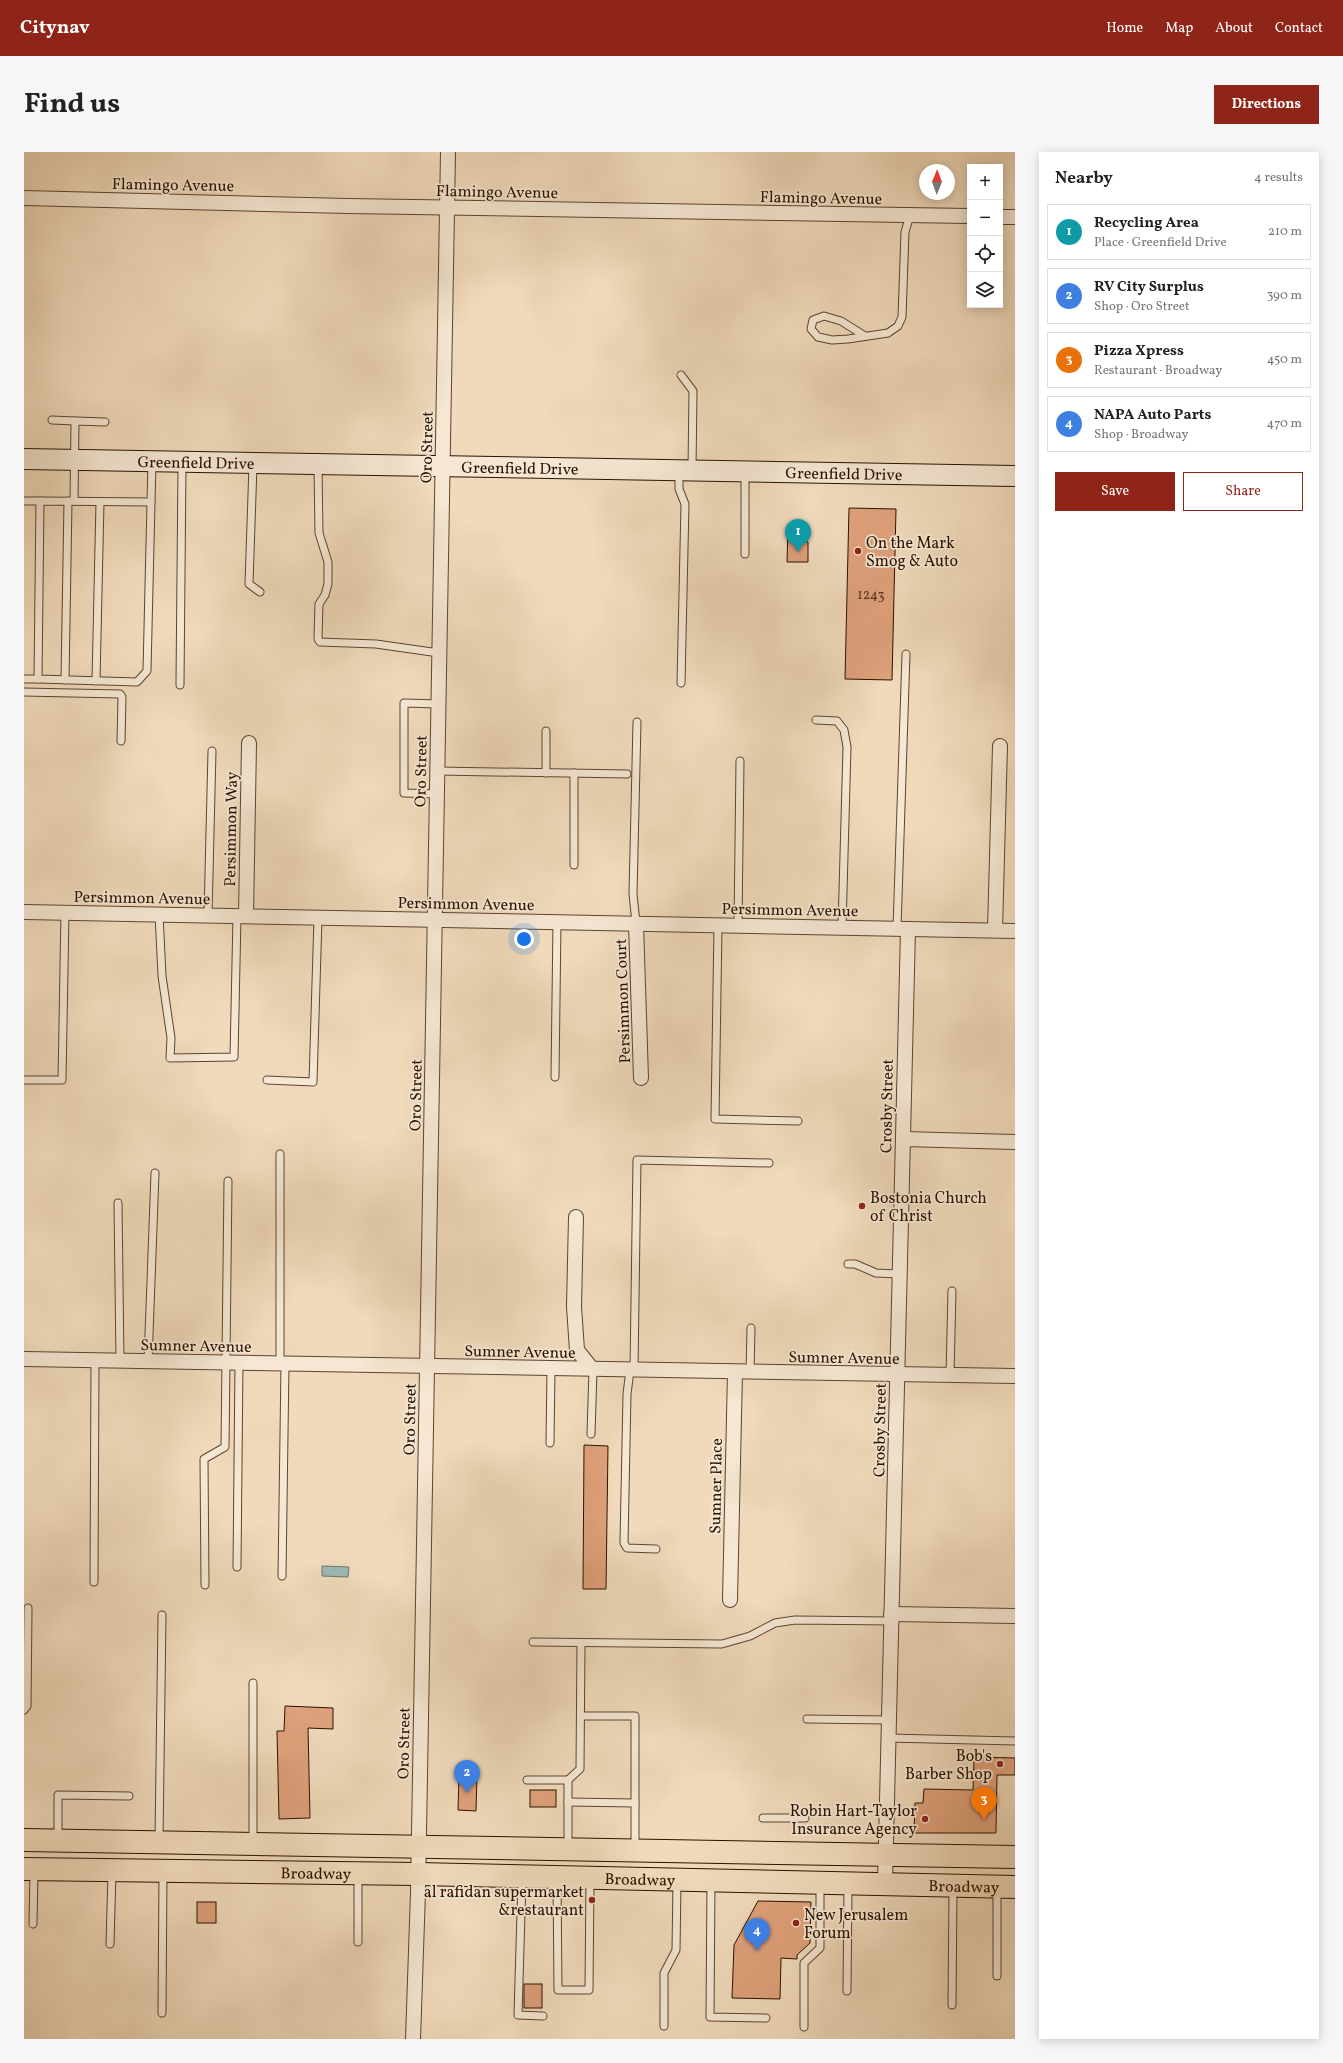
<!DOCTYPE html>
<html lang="en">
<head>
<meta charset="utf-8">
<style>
  :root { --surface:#fff; --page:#f6f6f6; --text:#222; --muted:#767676; --line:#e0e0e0; --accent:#8f2418 }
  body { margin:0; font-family:Vollkorn,serif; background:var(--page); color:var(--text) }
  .controls { position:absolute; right:12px; top:12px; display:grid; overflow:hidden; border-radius:0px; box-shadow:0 2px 10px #0003 }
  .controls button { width:36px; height:36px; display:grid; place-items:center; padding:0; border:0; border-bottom:1px solid var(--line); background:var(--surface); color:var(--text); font:20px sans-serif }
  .compass { position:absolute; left:895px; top:12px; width:36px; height:36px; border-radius:50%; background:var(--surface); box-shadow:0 2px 10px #0003; rotate:1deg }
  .you { position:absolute; left:500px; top:787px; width:14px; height:14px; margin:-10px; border:3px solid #fff; border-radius:50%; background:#1a73e8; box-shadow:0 0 0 6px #1a73e833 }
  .badge { display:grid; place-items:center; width:26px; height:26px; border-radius:50%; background:var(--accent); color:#fff; font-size:13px; font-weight:700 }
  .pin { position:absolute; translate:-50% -33px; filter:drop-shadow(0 1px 2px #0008) }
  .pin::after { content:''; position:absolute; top:21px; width:14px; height:12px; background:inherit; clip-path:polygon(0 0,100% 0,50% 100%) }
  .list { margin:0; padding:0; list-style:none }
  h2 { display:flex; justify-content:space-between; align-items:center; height:52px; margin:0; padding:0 16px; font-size:17px }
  h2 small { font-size:13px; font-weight:400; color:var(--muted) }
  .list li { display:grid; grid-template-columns:26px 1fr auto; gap:12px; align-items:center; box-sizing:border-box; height:56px; margin:0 8px 8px; padding:0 8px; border:1px solid var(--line); border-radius:0px }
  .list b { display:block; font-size:15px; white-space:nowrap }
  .list p { margin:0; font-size:13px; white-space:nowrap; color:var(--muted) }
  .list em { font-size:13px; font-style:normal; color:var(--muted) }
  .actions { display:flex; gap:8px; padding:12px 16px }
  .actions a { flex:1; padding:9px 0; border:1px solid var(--accent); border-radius:0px; text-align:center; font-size:14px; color:var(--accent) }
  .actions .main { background:var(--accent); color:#fff }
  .icon { flex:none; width:22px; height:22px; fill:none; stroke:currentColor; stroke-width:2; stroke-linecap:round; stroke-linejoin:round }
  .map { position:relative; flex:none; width:991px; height:1887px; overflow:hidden; border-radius:0px }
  header { display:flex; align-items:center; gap:24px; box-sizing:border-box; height:56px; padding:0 20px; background:var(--accent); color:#fff }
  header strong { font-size:19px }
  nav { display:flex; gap:22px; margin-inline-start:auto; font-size:14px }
  .intro { display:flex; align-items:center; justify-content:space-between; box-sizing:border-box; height:96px; padding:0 24px }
  h1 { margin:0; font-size:28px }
  .button { padding:10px 18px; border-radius:0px; background:var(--accent); color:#fff; font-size:14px; font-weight:700 }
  main { display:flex; gap:24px; padding:0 24px }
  aside { flex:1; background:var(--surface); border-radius:0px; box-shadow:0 2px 10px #0003 }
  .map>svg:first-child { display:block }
  .water { fill:#9cb9b7; stroke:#6e766e }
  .building { fill:#dfa17b; stroke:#2a1200 }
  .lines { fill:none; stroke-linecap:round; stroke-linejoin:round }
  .lane-casing { stroke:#5c442f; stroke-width:9 }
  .street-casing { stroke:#5c442f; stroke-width:16 }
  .secondary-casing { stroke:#2a1200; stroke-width:22 }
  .primary-casing { stroke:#2a1200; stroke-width:24 }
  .lane { stroke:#f5e7d3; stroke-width:7 }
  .street { stroke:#f5e7d3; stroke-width:14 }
  .secondary { stroke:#f5e7d3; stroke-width:20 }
  .primary { stroke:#f0dabb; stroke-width:22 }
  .poi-dot { fill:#8f2418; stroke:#f5e7d3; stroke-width:1.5 }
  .labels { text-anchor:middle; stroke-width:3.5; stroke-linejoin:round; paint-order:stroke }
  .number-label { font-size:14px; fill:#57361f }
  .street-label { font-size:16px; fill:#2a1200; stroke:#f5e7d3 }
  .poi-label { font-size:16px; fill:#2a1200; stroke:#f5e7d3; text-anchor:start }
</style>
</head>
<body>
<header>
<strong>Citynav</strong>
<nav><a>Home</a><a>Map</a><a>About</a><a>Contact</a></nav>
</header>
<div class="intro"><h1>Find us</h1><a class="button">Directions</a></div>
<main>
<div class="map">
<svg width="991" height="1887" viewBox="0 0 991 1887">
  <rect width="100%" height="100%" fill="#f0dabb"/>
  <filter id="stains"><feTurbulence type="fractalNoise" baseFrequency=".005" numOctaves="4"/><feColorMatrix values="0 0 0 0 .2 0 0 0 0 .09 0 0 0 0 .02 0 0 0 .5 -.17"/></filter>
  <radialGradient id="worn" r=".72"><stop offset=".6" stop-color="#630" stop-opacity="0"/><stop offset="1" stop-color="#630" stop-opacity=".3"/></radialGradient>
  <polygon class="water" points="298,1414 325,1415 324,1425 298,1424"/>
  <g class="building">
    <polygon points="825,356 872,357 868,528 821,527"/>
    <polygon points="764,375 777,376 777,389 784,390 784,410 763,410"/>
    <polygon points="560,1293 584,1294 582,1437 559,1437"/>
    <polygon points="261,1554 309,1556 309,1577 284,1576 286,1666 255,1667 253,1579 260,1579"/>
    <polygon points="950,1605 991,1606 991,1623 973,1623 972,1681 890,1681 891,1651 899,1651 900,1637 949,1638"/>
    <polygon points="435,1623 453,1623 452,1659 434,1658"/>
    <rect x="506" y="1638" width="26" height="17"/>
    <polygon points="734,1749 787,1750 786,1791 773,1803 773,1807 757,1806 756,1847 708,1846 710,1793"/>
    <rect x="173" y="1750" width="19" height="21"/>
    <rect x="500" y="1832" width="18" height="24"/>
  </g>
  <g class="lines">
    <g class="lane-casing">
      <g id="lane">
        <polyline points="841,184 817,169 800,164 789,168 787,177 794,185 808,188 824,187 864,181 874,174 878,165 881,80 886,63"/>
        <polyline points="657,223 669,239 668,318"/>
        <polyline points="28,268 51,269"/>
        <polyline points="229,313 225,432 236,440"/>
        <polyline points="294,314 295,381 304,410 304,432 301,443 295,452 294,487 296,490 352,492 415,501"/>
        <polyline points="655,320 655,337 661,352 657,531"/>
        <polyline points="0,349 16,349"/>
        <polygon points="16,349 127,350 123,519 113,530 14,527"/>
        <polyline points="50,349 51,269 81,270"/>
        <polyline points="127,350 128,310"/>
        <polyline points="721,402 721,321"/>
        <polyline points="0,527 14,527"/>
        <polyline points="41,528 44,349"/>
        <polyline points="72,529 76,350"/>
        <polyline points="156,533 158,312"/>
        <polyline points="0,540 96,542 98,545 97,589"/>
        <polyline points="792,568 813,569 820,578 823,595 818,776"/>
        <polyline points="413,619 603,622"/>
        <polyline points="522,621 522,579"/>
        <polyline points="413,642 380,641 380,551 414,552"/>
        <polyline points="550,713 550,621"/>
        <polyline points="135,762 138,824 147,886 146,906 210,905 213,764"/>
        <polyline points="184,763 188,599"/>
        <polyline points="612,771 609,742 613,570"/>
        <polyline points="694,773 691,967 774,969"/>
        <polyline points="714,773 716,609"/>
        <polyline points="873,777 882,502"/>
        <polyline points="531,925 533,770"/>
        <polyline points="0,928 38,928 41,760"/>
        <polyline points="243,928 289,930 294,766"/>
        <polyline points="94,1051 96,1209"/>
        <polyline points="824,1112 831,1112 852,1121 875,1122"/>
        <polyline points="124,1210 131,1021"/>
        <polyline points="256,1212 256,1002"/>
        <polyline points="606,1218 603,1242 600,1391 603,1396 632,1397"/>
        <polyline points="610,1218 613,1008 745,1011"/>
        <polyline points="726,1220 727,1176"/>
        <polyline points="926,1223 928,1139"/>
        <polyline points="567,1282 569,1218"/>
        <polyline points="526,1291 527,1217"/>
        <polyline points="213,1415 215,1211"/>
        <polyline points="258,1424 261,1212"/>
        <polyline points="70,1430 71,1209"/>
        <polyline points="181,1433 180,1307 201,1295 204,1029"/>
        <polyline points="509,1490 698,1492 726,1484 751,1471 771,1468 867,1469"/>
        <polyline points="0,1558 3,1554 4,1456"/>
        <polyline points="557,1564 611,1564 611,1696"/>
        <polyline points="783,1567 865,1568"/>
        <polyline points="865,1586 991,1589"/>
        <polyline points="503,1628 544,1628 544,1695"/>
        <polyline points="544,1628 556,1617 557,1491"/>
        <polyline points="544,1650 611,1651"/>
        <polyline points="739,1666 781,1666"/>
        <polyline points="34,1686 34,1643 105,1644"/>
        <polyline points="135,1688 138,1463"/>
        <polyline points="229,1690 229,1531"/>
        <polyline points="498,1727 494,1863 519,1864"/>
        <polyline points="533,1727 534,1838 565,1838 566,1728"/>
        <polyline points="687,1731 686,1865 742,1866"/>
        <polyline points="9,1772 10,1719"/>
        <polyline points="334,1790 334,1723"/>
        <polyline points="86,1792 88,1720"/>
        <polyline points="973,1824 973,1738"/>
        <polyline points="823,1839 824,1734"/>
        <polyline points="928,1853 929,1737"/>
        <polyline points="138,1861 139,1721"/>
        <polyline points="640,1874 640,1821 652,1798 653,1730"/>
        <polyline points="780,1875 780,1811 796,1796 796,1733"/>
      </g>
    </g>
    <g class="street-casing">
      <g id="street">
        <polyline points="0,46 324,54 946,64"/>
        <polyline points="976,65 991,65"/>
        <polyline points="0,760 991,779"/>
        <polyline points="222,764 225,591"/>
        <polyline points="612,771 617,926"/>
        <polyline points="971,778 976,594"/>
        <polyline points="879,987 991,990"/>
        <polyline points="552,1065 550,1155 553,1198 569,1218"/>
        <polyline points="0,1207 991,1224"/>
        <polyline points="706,1448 711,1220"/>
        <polyline points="867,1462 991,1464"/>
        <polyline points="861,1732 884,777"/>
        <polyline points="389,1887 394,1740 424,0"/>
      </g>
    </g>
    <g class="secondary-casing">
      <g id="secondary">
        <path id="s1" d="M0,307l991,17"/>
      </g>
    </g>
    <g class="primary-casing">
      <g id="primary">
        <polyline points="0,1688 991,1705"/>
        <path id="s2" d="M0,1717l394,5 597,13"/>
      </g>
    </g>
    <use href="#lane" class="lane"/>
    <use href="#street" class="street"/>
    <use href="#secondary" class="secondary"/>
    <use href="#primary" class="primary"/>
  </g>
  <g class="poi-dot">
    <circle cx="834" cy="399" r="4"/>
    <circle cx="838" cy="1054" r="4"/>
    <circle cx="976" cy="1612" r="4"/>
    <circle cx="901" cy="1667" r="4"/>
    <circle cx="568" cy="1748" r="4"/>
    <circle cx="772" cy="1771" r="4"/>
  </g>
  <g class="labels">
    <g class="number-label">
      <text x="847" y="447">1243</text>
    </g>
    <g class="street-label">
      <text transform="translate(149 32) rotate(1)" y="6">Flamingo Avenue</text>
      <text transform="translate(473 39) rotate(1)" y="6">Flamingo Avenue</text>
      <text transform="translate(797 45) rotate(1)" y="6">Flamingo Avenue</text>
      <text transform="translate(402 295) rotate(-89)" y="6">Oro Street</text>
      <text dy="6" stroke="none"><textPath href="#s1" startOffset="172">Greenfield Drive</textPath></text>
      <text dy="6" stroke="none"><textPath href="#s1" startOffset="496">Greenfield Drive</textPath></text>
      <text dy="6" stroke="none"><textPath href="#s1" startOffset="820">Greenfield Drive</textPath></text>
      <text transform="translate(396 619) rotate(-89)" y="6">Oro Street</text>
      <text transform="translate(206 677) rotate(-89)" y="6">Persimmon Way</text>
      <text transform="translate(118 745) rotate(1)" y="6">Persimmon Avenue</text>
      <text transform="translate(442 751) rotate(1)" y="6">Persimmon Avenue</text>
      <text transform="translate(766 757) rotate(1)" y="6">Persimmon Avenue</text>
      <text transform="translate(598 849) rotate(-92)" y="6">Persimmon Court</text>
      <text transform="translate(391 943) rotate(-89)" y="6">Oro Street</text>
      <text transform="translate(862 954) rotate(-89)" y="6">Crosby Street</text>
      <text transform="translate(172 1193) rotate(1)" y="6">Sumner Avenue</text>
      <text transform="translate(496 1199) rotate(1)" y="6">Sumner Avenue</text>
      <text transform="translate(820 1205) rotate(1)" y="6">Sumner Avenue</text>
      <text transform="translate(385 1267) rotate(-89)" y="6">Oro Street</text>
      <text transform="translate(855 1278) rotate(-89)" y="6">Crosby Street</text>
      <text transform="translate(691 1334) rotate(-89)" y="6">Sumner Place</text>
      <text transform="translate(379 1591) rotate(-89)" y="6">Oro Street</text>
      <text dy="6" stroke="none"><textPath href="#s2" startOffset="292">Broadway</textPath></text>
      <text dy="6" stroke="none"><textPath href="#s2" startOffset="616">Broadway</textPath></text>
      <text dy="6" stroke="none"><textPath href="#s2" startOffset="940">Broadway</textPath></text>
    </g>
    <g class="poi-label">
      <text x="842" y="396">On the Mark<tspan x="842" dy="18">Smog &amp; Auto</tspan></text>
      <text x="846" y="1051">Bostonia Church<tspan x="846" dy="18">of Christ</tspan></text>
      <text x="968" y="1609" text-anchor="end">Bob's<tspan x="968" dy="18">Barber Shop</tspan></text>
      <text x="893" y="1664" text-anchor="end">Robin Hart-Taylor<tspan x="893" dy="18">Insurance Agency</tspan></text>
      <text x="560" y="1745" text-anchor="end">al rafidan supermarket<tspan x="560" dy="18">&amp;restaurant</tspan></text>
      <text x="780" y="1768">New Jerusalem<tspan x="780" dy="18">Forum</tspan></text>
    </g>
  </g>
  <rect width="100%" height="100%" filter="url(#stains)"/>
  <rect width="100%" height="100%" fill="url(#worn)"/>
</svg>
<div class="controls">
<button>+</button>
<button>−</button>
<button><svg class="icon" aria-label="locate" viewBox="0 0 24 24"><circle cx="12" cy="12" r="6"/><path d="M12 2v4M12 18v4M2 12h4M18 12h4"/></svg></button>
<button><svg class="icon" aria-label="layers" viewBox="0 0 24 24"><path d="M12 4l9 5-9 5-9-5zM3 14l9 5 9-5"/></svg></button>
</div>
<svg class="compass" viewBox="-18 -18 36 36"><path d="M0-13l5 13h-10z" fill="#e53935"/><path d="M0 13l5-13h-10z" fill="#767676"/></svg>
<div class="you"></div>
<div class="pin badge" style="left:774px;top:400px;background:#0f9aa8">1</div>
<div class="pin badge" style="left:443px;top:1641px;background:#3f7fe0">2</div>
<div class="pin badge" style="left:960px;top:1668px;background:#e8710a">3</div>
<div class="pin badge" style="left:733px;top:1799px;background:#3f7fe0">4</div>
</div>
<aside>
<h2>Nearby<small>4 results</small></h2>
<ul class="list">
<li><span class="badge" style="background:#0f9aa8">1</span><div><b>Recycling Area</b><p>Place · Greenfield Drive</p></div><em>210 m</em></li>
<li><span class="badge" style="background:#3f7fe0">2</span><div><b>RV City Surplus</b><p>Shop · Oro Street</p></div><em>390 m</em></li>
<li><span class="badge" style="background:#e8710a">3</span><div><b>Pizza Xpress</b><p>Restaurant · Broadway</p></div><em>450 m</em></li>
<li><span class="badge" style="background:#3f7fe0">4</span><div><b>NAPA Auto Parts</b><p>Shop · Broadway</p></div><em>470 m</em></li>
</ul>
<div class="actions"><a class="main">Save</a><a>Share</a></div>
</aside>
</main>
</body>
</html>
